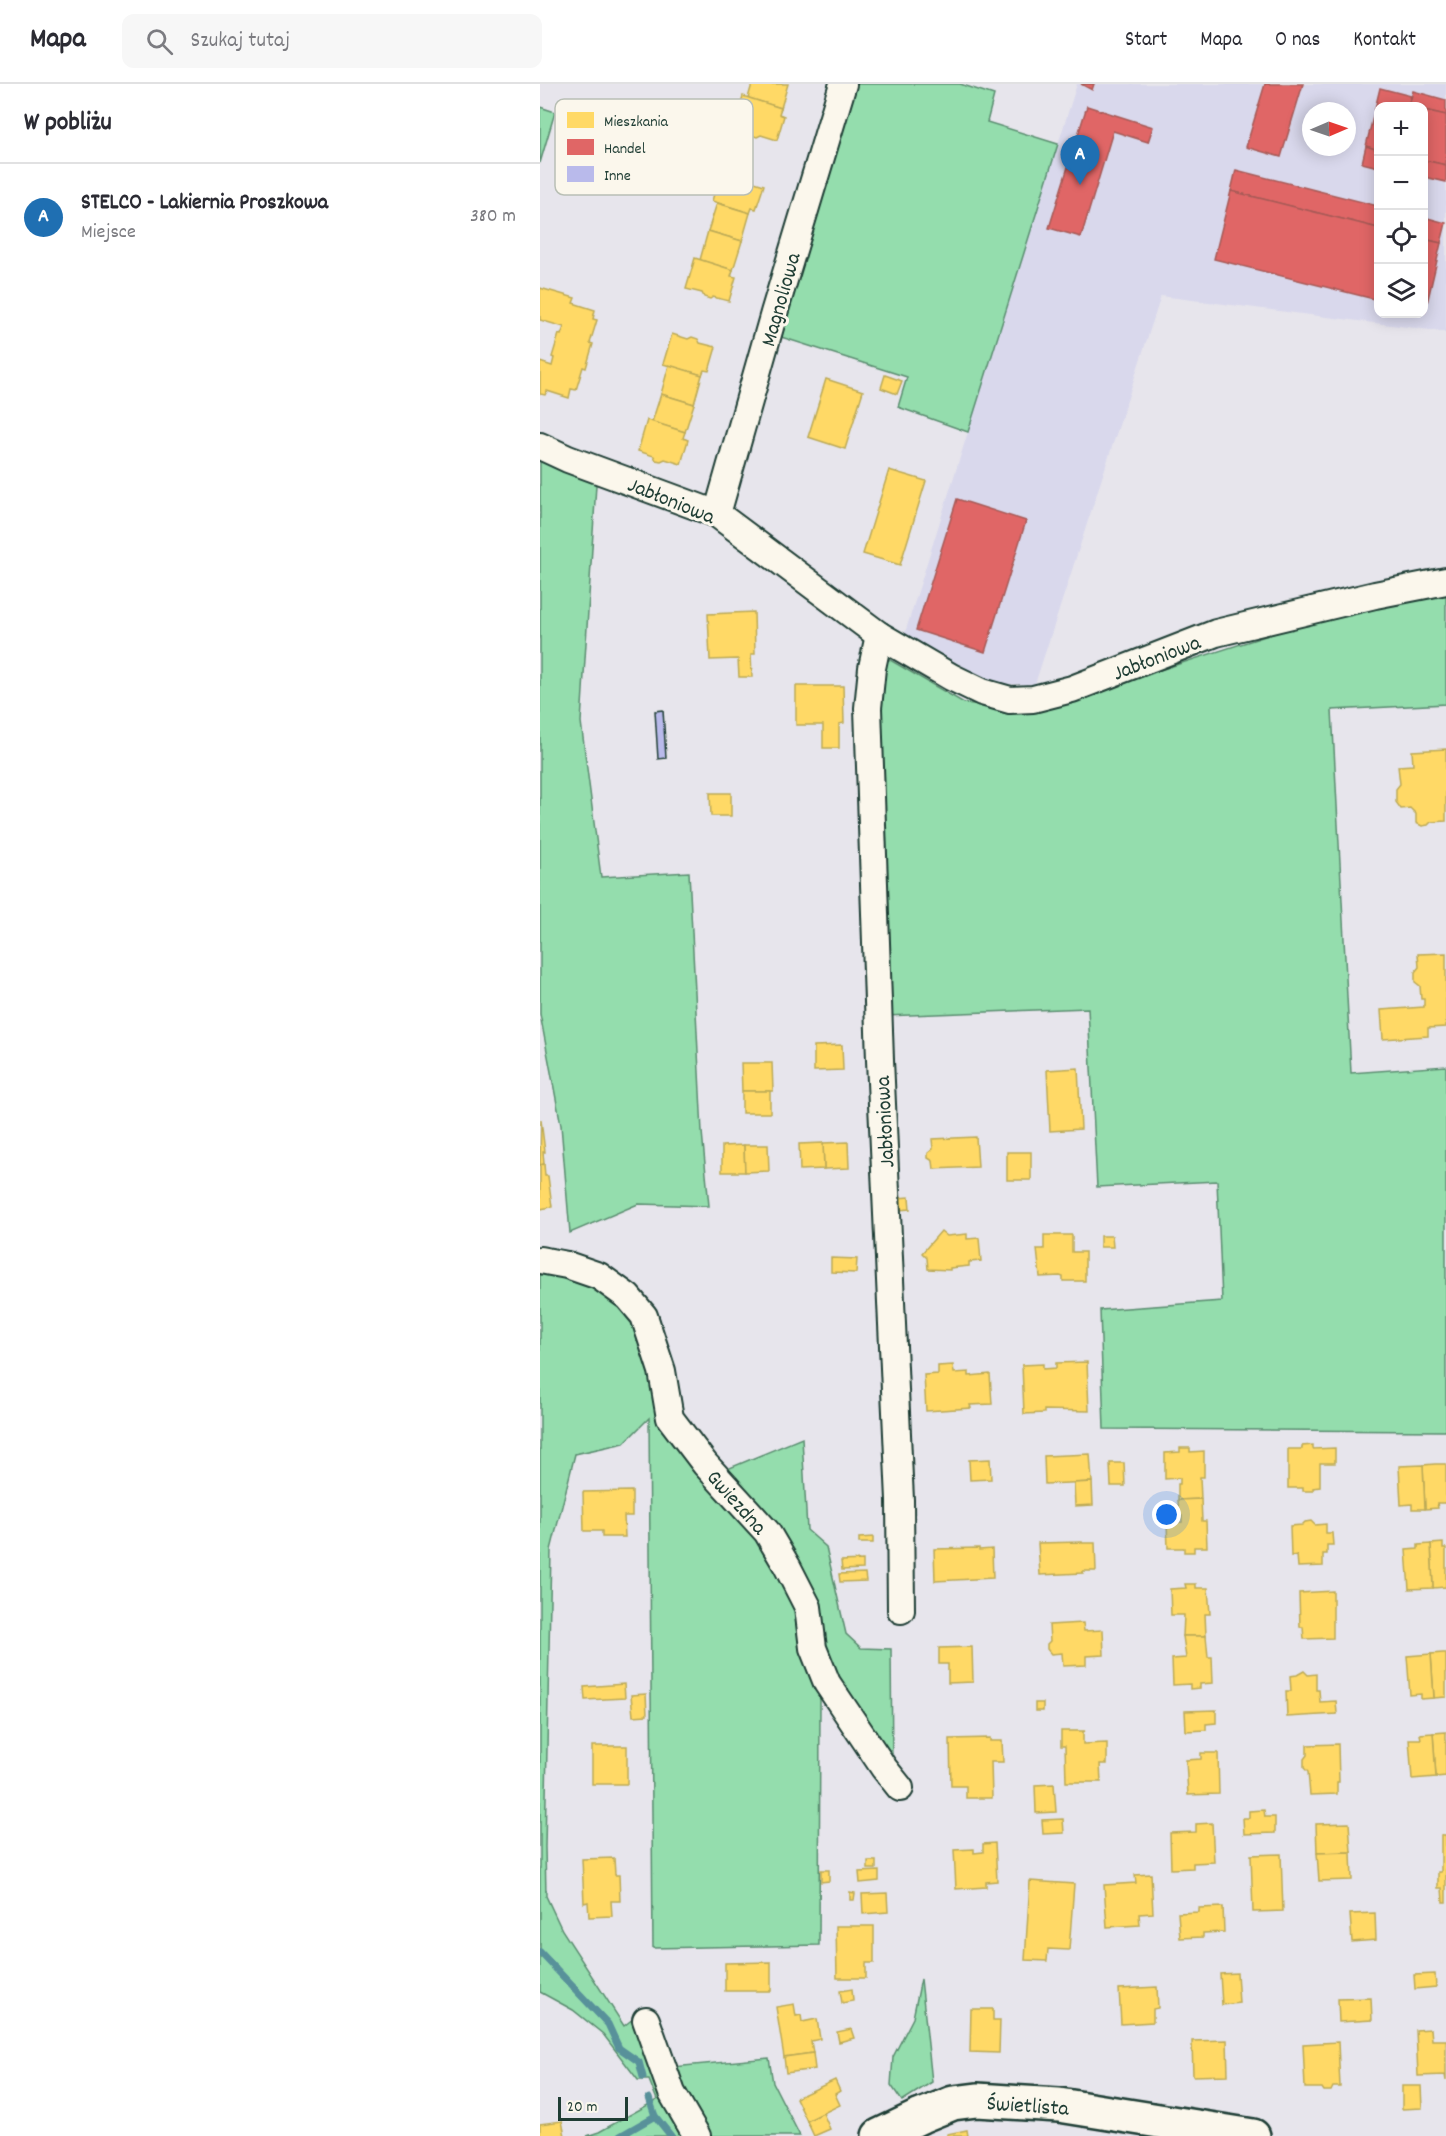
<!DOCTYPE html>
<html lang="pl">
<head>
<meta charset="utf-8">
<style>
  :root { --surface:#fff; --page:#f7f7f7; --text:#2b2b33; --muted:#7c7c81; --line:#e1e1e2; --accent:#1f6fb2 }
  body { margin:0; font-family:Dekko,sans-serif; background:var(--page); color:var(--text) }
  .controls { position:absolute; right:18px; top:18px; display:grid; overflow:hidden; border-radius:12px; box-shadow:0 3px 15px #0003 }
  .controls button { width:54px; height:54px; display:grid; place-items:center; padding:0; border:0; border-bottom:2px solid var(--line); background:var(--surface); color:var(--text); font:30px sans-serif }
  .compass { position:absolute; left:762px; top:18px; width:54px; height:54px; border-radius:50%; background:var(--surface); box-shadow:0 3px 15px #0003; rotate:88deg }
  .scale { position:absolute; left:18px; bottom:15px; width:70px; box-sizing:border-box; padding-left:6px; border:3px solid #1f3d34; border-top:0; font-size:16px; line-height:21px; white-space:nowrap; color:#1f3d34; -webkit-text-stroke:4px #fbf7ec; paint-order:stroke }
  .you { position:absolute; left:627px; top:1431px; width:21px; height:21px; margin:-15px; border:4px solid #fff; border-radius:50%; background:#1a73e8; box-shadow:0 0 0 9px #1a73e833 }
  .badge { display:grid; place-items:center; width:39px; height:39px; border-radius:50%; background:var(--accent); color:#fff; font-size:20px; font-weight:700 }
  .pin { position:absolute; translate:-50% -50px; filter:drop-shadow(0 2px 3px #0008) }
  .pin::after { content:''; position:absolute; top:32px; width:21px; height:18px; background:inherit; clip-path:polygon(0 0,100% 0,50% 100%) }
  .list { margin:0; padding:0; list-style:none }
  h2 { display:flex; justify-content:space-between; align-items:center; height:78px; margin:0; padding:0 24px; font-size:26px }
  h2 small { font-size:20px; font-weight:400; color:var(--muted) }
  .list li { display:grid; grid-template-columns:39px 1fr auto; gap:18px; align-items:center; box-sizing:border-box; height:108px; padding:0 24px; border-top:2px solid var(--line) }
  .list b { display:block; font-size:22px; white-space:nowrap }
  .list p { margin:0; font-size:20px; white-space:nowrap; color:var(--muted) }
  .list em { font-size:20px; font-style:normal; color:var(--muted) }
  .icon { flex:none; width:33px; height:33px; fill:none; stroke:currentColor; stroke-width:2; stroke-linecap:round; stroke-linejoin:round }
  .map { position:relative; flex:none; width:906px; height:2052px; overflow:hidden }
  header { display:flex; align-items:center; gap:36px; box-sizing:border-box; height:84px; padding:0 30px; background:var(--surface); border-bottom:2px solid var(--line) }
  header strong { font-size:28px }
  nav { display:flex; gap:33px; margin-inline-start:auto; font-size:21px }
  .search { width:420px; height:54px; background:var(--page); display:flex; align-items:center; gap:15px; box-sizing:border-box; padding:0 21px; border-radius:12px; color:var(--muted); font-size:22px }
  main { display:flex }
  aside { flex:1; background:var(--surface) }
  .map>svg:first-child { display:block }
  .built { fill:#d9d8ec; fill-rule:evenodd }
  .green { fill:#94ddad; stroke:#5a8d70; stroke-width:1.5 }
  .homes { fill:#ffd966; stroke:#bcaa57; stroke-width:1.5 }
  .shops { fill:#e06666; stroke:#a65a57; stroke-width:1.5 }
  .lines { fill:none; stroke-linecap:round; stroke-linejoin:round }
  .stream { stroke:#58919a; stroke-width:7 }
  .building { fill:#b9baeb; stroke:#1f3d34; stroke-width:1.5 }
  .street-casing { stroke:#1f3d34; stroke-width:30 }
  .secondary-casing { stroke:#1f3d34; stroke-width:38 }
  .street { stroke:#fbf7ec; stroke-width:26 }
  .secondary { stroke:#fbf7ec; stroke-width:33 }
  .labels { text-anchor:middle; stroke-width:6; stroke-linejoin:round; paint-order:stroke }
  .street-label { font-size:22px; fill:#1f3d34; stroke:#fbf7ec }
  .key { fill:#fbf7ec; stroke:#b9bfb5; stroke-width:1.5 }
  .key-label { font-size:16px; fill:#1f3d34 }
</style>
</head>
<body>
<header>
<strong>Mapa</strong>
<div class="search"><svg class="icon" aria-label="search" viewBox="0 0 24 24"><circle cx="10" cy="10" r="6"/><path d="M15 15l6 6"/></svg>Szukaj tutaj</div>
<nav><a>Start</a><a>Mapa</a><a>O nas</a><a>Kontakt</a></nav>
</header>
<main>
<aside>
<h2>W pobliżu<small></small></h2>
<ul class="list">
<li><span class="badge">A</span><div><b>STELCO - Lakiernia Proszkowa</b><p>Miejsce</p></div><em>380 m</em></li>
</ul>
</aside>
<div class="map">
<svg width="906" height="2052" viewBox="0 0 906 2052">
  <rect width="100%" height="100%" fill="#e7e5ec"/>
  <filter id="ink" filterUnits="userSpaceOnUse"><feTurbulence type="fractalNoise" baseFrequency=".0167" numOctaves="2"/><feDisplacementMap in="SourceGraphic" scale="12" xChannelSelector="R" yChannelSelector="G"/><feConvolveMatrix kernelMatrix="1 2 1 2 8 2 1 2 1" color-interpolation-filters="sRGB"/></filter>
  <g filter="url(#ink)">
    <path class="built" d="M537,0h369v248l-285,-36 -126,388h-48l-43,-23 -39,-28zM838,22h46v208h-46zM771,27h36v36h-36z"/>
    <g class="green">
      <polygon points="312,0 420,0 454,11 447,38 518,60 428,348 358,323 367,293 238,252"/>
      <polygon points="0,23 15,28 0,79"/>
      <polygon points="0,362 57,385 41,638 61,793 149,788 162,1048 169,1122 98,1120 30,1149 21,1041 0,930"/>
      <polygon points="906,506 906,620 792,626 811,989 906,982 906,1347 564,1345 560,1226 682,1217 677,1097 557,1103 548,924 345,932 336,636 345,573 424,619 493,627 785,533"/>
      <polygon points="0,1183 19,1187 81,1219 108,1259 119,1327 136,1364 227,1463 253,1501 280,1616 279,1861 113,1864 109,1334 84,1359 35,1370 11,1466 5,1763 6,1812 22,1846 84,1942 94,1934 133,1983 229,1974 233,1999 260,2052 47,2052 59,2048 117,2016 109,1996 98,1996 63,1950 33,1926 0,1908"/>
      <polygon points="262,1354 267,1446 286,1463 306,1550 321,1564 351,1565 352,1681 280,1566 180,1388"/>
      <polygon points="381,1895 392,1998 362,2017 351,2001 353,1973 373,1934"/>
    </g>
    <g class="homes">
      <polygon points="212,0 248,0 241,24 208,14"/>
      <polygon points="203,12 241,24 239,30 244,32 237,56 221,51 217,53 211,51 210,47 194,43"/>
      <polygon points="180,88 196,93 200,90 206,92 208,96 224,101 216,125 212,124 210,129 172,117"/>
      <polygon points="177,119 210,129 202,157 168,147"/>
      <polygon points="168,147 202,157 193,186 160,176"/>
      <polygon points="155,174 193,186 191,192 196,193 189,217 173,213 170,215 164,213 162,209 146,205"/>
      <polygon points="0,204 35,214 33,219 55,226 53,235 57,236 50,259 53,260 46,284 43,283 36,306 31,305 29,314 7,307 5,311 0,310 0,278 12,282 14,274 12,273 19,250 21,251 24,243 0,236"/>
      <polygon points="132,250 148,255 152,253 158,255 160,259 176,263 169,287 164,286 162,291 123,280"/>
      <polygon points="129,281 162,291 154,320 121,310"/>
      <polygon points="345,291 362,297 357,310 341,304"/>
      <polygon points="286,295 323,307 305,365 268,353"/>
      <polygon points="121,310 154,320 145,348 112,338"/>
      <polygon points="107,336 145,348 143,354 148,356 141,380 125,375 121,377 116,376 114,372 98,367"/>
      <polygon points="349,386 386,397 360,481 323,470"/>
      <polygon points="214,528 215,570 211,570 212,593 199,593 198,575 170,576 168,530"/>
      <polygon points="256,602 303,602 304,639 299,640 299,664 283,664 283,641 256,641"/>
      <polygon points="906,665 906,737 891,738 888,741 882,742 876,739 876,730 870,724 861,725 856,718 856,705 860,700 858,682 873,681 872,667"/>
      <polygon points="170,709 191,709 191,732 171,732"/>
      <polygon points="906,869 906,943 888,944 888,952 843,955 841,926 884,923 884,915 881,915 880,902 875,898 875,888 879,883 878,870"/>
      <polygon points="302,961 303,986 274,987 274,962"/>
      <polygon points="201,979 232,979 233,1007 202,1007"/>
      <polygon points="538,984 541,1045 510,1047 507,986"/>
      <rect x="202" y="1007" width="28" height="22"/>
      <polygon points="1,1036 5,1068 3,1068 4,1080 0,1081"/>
      <polygon points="436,1053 438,1083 394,1085 393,1077 388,1074 388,1069 393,1065 392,1055"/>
      <polygon points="308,1058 309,1084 284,1085 283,1059"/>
      <polygon points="283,1059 284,1085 260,1086 259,1060"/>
      <polygon points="204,1061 205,1088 182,1088 182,1062"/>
      <polygon points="204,1061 228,1061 229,1087 205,1088"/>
      <rect x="467" y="1068" width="24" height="28"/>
      <polygon points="4,1080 5,1092 8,1092 12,1123 0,1125 0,1081"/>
      <polygon points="369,1113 370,1125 358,1126 357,1114"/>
      <polygon points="401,1147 407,1152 427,1150 427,1155 439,1154 441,1177 429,1178 429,1182 410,1184 410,1186 388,1185 387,1174 382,1169"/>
      <polygon points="504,1151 532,1151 532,1168 545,1168 545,1197 523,1197 523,1193 520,1192 500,1193 497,1165 504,1165"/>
      <polygon points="560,1152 572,1152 573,1163 560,1163"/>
      <polygon points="291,1174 317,1175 316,1189 291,1188"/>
      <polygon points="547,1278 549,1327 504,1326 504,1329 484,1330 482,1281 503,1280 503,1285 516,1284 516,1279"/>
      <polygon points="413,1281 414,1289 429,1288 429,1292 450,1290 452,1320 430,1321 431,1324 386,1327 384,1291 398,1290 398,1282"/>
      <polygon points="773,1361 773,1365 795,1364 795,1379 780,1379 780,1403 773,1404 773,1407 763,1407 763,1404 748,1404 748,1365 762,1365 762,1362"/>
      <polygon points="640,1364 650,1364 650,1368 664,1367 664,1393 660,1393 661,1415 638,1416 638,1400 640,1400 640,1394 625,1395 625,1369 640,1368"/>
      <polygon points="550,1370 552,1398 505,1400 504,1372"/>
      <polygon points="450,1375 451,1395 430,1396 429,1376"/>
      <polygon points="570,1379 584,1379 585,1402 571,1402"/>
      <polygon points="895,1380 906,1380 906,1419 897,1419 898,1424 885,1425 883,1381"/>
      <polygon points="883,1381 885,1425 872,1425 872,1420 861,1421 859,1382"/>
      <polygon points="552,1398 553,1421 535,1422 534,1399"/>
      <polygon points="92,1407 92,1432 84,1432 85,1453 62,1453 62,1447 44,1447 43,1408"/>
      <polygon points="661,1415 662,1437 666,1437 667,1463 654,1463 654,1468 644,1468 644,1464 628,1464 627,1439 642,1438 642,1432 639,1432 638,1416"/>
      <polygon points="771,1437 775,1441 786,1440 786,1449 792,1449 793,1461 787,1461 787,1470 783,1470 783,1482 758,1483 757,1471 751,1472 750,1442 762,1441 765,1438"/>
      <polygon points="333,1453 333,1459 319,1459 319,1454"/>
      <polygon points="542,1458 542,1459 555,1459 556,1487 543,1487 543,1489 500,1491 498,1459"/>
      <polygon points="903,1459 903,1464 906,1464 906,1503 893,1504 891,1460"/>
      <polygon points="891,1460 893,1504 869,1505 866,1466 878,1465 878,1461"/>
      <polygon points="439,1464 439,1466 452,1465 453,1494 395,1497 394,1465"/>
      <polygon points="323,1476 323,1485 302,1486 301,1477"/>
      <polygon points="325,1489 326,1497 300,1498 299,1490"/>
      <polygon points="645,1500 656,1500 656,1504 668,1504 670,1530 665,1530 666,1552 643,1552 644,1531 631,1531 630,1505 646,1504"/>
      <polygon points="793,1507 793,1554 764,1555 763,1543 760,1543 759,1509"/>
      <polygon points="543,1539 544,1547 563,1546 564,1571 546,1572 546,1581 523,1582 522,1569 511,1570 507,1565 507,1560 510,1557 509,1541"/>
      <polygon points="643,1552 666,1552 668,1573 672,1573 673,1599 660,1600 660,1604 650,1605 650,1600 633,1601 632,1575 646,1574"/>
      <polygon points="432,1563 433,1598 408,1599 408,1580 399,1580 399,1564"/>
      <polygon points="903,1569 906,1569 906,1613 894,1614 891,1570"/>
      <polygon points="891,1570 894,1614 881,1615 881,1610 870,1611 867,1572"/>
      <polygon points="764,1587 768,1591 776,1590 776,1606 779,1606 780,1618 796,1617 797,1630 747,1633 746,1607 751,1607 750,1592 757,1591"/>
      <polygon points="84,1600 85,1614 45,1616 44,1603"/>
      <polygon points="106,1610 107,1631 93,1632 91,1611"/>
      <rect x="495" y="1619" width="8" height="8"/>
      <polygon points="676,1626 676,1639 666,1640 666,1646 646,1647 645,1627"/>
      <polygon points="521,1647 545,1647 543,1648 543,1660 567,1659 567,1680 560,1680 561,1698 526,1698 525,1662 521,1662"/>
      <polygon points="906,1648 906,1692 896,1693 893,1649"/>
      <polygon points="893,1649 896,1693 872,1695 869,1655 881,1655 880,1650"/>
      <polygon points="450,1654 450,1657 462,1657 463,1678 451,1678 452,1714 426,1714 426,1702 411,1702 410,1655"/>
      <polygon points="798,1660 799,1698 797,1698 797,1710 770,1711 768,1688 764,1684 764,1675 767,1671 767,1661"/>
      <rect x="52" y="1662" width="35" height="38"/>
      <polygon points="661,1669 678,1669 679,1710 648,1711 646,1676 661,1675"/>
      <polygon points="514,1700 516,1728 496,1729 495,1701"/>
      <polygon points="724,1726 725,1733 735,1733 735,1749 704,1750 703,1734 709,1734 709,1727"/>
      <polygon points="523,1735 524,1749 503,1750 502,1736"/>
      <polygon points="672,1739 674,1778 653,1779 653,1784 631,1785 630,1749 656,1748 656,1740"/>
      <polygon points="809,1739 811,1768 777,1769 776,1740"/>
      <polygon points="901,1751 906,1751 906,1818 903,1818 902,1804 898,1804 898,1788 901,1788"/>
      <polygon points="455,1759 457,1797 446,1798 446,1803 416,1805 414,1766 434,1765 434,1769 443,1768 443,1760"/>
      <polygon points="811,1768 812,1796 779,1797 777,1769"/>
      <polygon points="741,1770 743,1827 713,1828 711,1771"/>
      <polygon points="74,1774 75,1791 79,1791 80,1817 71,1817 72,1832 49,1833 48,1818 44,1819 42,1775"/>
      <rect x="328" y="1777" width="8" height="8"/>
      <polygon points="281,1786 289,1786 289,1797 281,1798"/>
      <polygon points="339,1787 339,1797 320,1799 319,1788"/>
      <polygon points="611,1790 613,1829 599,1830 600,1841 567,1843 564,1801 596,1799 595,1791"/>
      <polygon points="490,1797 534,1800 529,1866 508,1865 507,1877 485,1876"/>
      <polygon points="310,1808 315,1809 314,1816 310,1816"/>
      <polygon points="347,1809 348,1828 323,1830 322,1810"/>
      <polygon points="683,1823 684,1848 663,1849 663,1853 640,1854 638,1829 659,1828 659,1824"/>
      <polygon points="835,1829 836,1856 812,1858 810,1830"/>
      <polygon points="296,1842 334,1842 334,1879 326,1879 326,1894 297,1894"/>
      <polygon points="231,1878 231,1907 185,1907 185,1879"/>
      <polygon points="697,1889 699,1919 682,1921 680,1890"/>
      <polygon points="895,1890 896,1903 875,1905 874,1891"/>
      <polygon points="617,1903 618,1924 613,1925 613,1938 581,1940 579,1905"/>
      <polygon points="312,1905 313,1917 302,1919 300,1907"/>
      <polygon points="831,1914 832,1936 799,1938 798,1915"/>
      <polygon points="254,1920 256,1932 261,1931 262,1938 277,1935 280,1955 271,1957 273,1969 244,1973 236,1923"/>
      <polygon points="431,1925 453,1925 453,1936 460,1936 459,1969 430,1968"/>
      <polygon points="311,1945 314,1954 299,1958 297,1948"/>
      <polygon points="891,1945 892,1956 906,1956 906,1997 905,1991 878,1992 876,1946"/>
      <polygon points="687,1956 688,1991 653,1992 652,1957"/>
      <polygon points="798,1958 800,2003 793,2003 791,2007 784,2007 782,2004 765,2004 763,1960"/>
      <polygon points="273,1969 275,1985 246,1989 244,1973"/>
      <polygon points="295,1996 300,2007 295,2010 300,2021 267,2037 256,2014"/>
      <polygon points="862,2002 881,2002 882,2024 862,2025"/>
      <polygon points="283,2029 290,2045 274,2052 267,2037"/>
      <polygon points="22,2037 25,2052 0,2052 0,2040"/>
      <polygon points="427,2046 428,2052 407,2052 407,2050"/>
    </g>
    <g class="shops">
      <polygon points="541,0 554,0 552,6"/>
      <polygon points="725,0 763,0 741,73 706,63"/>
      <polygon points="840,4 871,12 868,22 838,22 838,66 826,62"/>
      <polygon points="873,7 906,16 906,31 884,26 884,22 869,22"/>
      <polygon points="547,22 613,43 608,58 573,47 541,153 509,144"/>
      <polygon points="884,26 906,31 906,81 884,76"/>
      <polygon points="826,62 838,66 838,83 822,79"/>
      <polygon points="884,76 906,81 906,98 884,93"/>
      <polygon points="696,86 838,122 838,144 691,107"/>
      <polygon points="691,107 838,144 838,216 674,175"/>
      <polygon points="884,133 906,139 901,159 884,155"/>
      <polygon points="884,155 901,159 885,228 884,227"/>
      <polygon points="417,415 486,437 445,568 376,546"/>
    </g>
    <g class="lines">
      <g class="stream">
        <polyline points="0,1868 68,1940 79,1964 99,1978 103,1993"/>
        <polyline points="109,2014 115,2032 131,2052"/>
        <polyline points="80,2052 115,2032"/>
      </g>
    </g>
    <polygon class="building" points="123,626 126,674 118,675 115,627"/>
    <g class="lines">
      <g class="street-casing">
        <g id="street">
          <polyline points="0,362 28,375 177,430 339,551 411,593 442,608 470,616 493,615 532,605 676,549 835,511 906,497"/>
          <polyline points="177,430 234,229 303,0"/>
          <polyline points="339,551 332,584 328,624 340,976 360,1416 361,1526"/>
          <polyline points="0,1176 27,1181 59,1192 88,1213 104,1232 122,1287 130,1334 165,1380 227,1448 247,1482 268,1523 273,1564 287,1599 344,1684 360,1704"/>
          <polyline points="106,1936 132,2009 157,2052"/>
        </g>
      </g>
      <g class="secondary-casing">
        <polyline id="secondary" points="339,2052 381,2032 413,2019 437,2016 519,2021 713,2052"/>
      </g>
      <use href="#street" class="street"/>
      <use href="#secondary" class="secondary"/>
    </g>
  </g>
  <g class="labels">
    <g class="street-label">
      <text transform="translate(239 215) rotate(-74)" y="8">Magnoliowa</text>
      <text transform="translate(132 415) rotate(22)" y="8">Jabłoniowa</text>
      <text transform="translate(616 572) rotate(-21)" y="8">Jabłoniowa</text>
      <text transform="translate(343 1038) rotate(-93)" y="8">Jabłoniowa</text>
      <text transform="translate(198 1417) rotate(48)" y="8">Gwiezdna</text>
      <text transform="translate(488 2020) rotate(4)" y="8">Świetlista</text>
    </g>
  </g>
  <rect x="15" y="15" width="198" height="96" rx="9" class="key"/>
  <rect x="27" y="28" width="27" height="16" fill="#ffd966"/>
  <rect x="27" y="55" width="27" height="16" fill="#e06666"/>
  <rect x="27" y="82" width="27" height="16" fill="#b9baeb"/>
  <g class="key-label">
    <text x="64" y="42">Mieszkania</text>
    <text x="64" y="69">Handel</text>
    <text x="64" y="96">Inne</text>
  </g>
</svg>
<div class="controls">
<button>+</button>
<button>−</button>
<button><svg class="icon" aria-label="locate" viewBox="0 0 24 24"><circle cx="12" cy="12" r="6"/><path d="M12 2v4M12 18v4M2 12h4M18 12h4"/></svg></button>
<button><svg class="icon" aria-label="layers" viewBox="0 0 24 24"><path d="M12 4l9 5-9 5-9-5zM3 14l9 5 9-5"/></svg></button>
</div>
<svg class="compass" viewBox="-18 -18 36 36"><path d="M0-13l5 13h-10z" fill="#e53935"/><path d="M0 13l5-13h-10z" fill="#7c7c81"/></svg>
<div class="scale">20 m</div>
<div class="you"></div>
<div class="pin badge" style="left:540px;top:101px">A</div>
</div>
</main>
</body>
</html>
